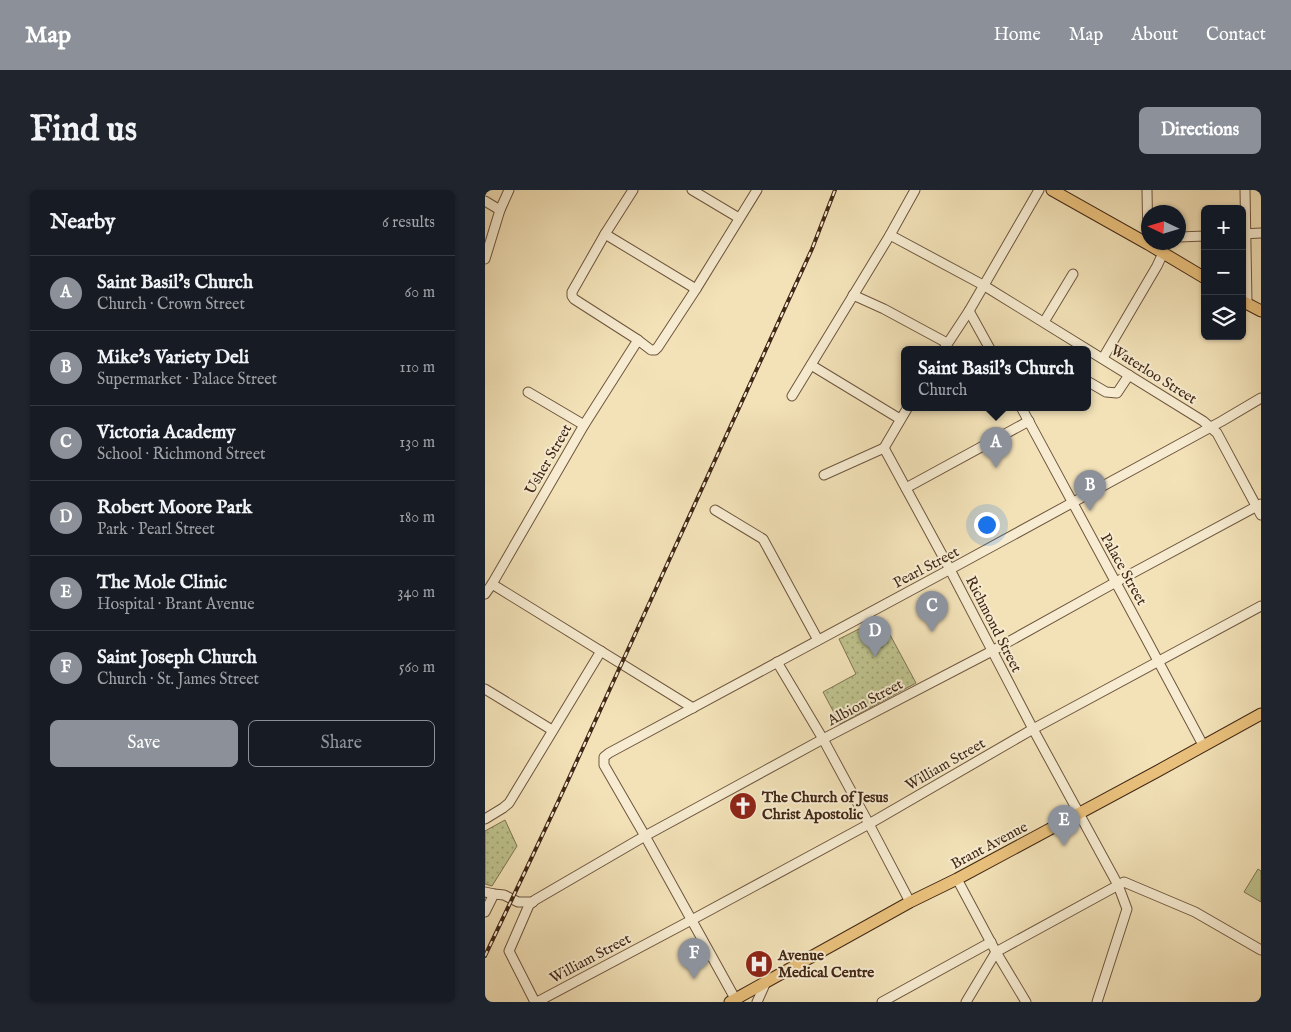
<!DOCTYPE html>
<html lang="en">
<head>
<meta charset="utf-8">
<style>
  :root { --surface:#171b24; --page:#20242c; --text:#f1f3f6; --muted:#9ea1a6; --line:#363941; --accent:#8c9099 }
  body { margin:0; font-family:"IM FELL English",serif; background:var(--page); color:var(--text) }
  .controls { position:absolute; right:15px; top:15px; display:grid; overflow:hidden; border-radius:8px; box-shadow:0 1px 4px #0004 }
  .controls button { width:45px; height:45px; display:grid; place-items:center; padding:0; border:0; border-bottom:1px solid var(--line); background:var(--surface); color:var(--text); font:25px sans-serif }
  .compass { position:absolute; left:656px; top:15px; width:45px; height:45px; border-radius:50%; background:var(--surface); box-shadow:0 1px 4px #0004; rotate:274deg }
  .you { position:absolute; left:501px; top:334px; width:18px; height:18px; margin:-12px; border:4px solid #fff; border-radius:50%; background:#1a73e8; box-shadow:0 0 0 8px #1a73e833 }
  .badge { display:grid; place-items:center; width:32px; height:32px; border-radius:50%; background:var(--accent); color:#fff; font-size:16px; font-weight:700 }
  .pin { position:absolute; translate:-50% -41px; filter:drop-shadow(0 1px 2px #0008) }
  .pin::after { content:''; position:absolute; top:26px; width:18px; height:15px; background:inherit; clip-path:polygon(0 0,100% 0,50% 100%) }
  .popup { position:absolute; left:416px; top:156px; width:190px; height:65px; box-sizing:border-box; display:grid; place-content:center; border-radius:8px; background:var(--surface); filter:drop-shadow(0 1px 4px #0005); font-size:16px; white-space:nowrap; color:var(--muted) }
  .popup b { font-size:19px; color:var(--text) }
  .popup::after { content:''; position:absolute; left:50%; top:100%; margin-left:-10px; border:10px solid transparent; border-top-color:var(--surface) }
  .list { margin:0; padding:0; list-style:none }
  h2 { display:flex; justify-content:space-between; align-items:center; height:65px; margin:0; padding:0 20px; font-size:21px }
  h2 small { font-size:16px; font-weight:400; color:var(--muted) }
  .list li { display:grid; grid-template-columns:32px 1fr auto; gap:15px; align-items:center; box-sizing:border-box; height:75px; padding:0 20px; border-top:1px solid var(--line) }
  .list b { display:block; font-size:19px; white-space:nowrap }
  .list p { margin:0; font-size:16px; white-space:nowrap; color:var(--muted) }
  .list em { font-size:16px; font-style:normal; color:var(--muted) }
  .actions { display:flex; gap:10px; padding:15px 20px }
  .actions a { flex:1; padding:11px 0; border:1px solid var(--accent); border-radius:8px; text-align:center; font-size:18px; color:var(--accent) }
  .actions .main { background:var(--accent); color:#fff }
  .icon { flex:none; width:28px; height:28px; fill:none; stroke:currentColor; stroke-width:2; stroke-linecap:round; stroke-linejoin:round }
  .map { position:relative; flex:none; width:776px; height:812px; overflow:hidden; border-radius:8px }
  header { display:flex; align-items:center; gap:30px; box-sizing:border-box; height:70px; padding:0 25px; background:var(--accent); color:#fff }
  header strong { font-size:24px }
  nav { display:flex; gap:28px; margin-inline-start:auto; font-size:18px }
  .intro { display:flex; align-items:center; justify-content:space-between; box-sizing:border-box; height:120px; padding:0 30px }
  h1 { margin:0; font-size:35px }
  .button { padding:12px 22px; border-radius:8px; background:var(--accent); color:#fff; font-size:18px; font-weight:700 }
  main { display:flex; gap:30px; padding:0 30px }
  aside { flex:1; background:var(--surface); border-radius:8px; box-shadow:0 1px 4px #0004 }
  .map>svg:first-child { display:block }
  .green { fill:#bec28d; stroke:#807452 }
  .park { fill:url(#park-dots); stroke:#807452 }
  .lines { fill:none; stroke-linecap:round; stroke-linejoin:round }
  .minor-casing { stroke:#6e563e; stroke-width:11 }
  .major-casing { stroke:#412716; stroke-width:13 }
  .minor { stroke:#f7ecd1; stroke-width:9 }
  .major { stroke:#eac17c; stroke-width:11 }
  .rail-casing { stroke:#412716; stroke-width:4 }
  .rail { stroke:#f7ecd1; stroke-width:2; stroke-dasharray:5.5; stroke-linecap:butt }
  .labels { text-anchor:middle; stroke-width:4; stroke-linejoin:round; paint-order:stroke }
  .street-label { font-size:15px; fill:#412716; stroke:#f7ecd1 }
  .poi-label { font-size:15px; font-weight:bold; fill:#412716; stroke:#f7ecd1; text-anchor:start }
</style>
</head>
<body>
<header>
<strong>Map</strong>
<nav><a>Home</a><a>Map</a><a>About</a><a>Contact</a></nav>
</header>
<div class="intro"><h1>Find us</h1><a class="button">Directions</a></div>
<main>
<aside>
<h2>Nearby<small>6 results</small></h2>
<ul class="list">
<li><span class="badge">A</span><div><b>Saint Basil's Church</b><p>Church · Crown Street</p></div><em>60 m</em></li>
<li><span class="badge">B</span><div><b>Mike's Variety Deli</b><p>Supermarket · Palace Street</p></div><em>110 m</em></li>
<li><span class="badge">C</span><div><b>Victoria Academy</b><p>School · Richmond Street</p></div><em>130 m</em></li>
<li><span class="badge">D</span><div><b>Robert Moore Park</b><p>Park · Pearl Street</p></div><em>180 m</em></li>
<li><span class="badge">E</span><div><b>The Mole Clinic</b><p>Hospital · Brant Avenue</p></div><em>340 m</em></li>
<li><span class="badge">F</span><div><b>Saint Joseph Church</b><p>Church · St. James Street</p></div><em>560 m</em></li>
</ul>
<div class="actions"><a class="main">Save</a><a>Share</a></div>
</aside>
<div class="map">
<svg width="776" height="812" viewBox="0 0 776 812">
  <defs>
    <pattern id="park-dots" width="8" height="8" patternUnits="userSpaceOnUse" patternTransform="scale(1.25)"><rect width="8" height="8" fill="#bec28d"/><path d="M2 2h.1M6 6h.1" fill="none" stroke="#9c9e72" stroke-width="1.8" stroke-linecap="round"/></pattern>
  </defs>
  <rect width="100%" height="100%" fill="#f3e2b8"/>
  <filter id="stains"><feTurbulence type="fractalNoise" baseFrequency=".004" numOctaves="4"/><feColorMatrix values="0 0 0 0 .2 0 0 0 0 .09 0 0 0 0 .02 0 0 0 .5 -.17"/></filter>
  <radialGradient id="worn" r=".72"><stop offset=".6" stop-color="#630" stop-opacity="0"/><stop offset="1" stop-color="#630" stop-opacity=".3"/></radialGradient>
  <polygon class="green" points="773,679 776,681 776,712 759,702"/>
  <g class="park">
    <polygon points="396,428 431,493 355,534 338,502 371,484 354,449"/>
    <polygon points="20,630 32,656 7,696 0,694 0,641"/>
  </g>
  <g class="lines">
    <g class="minor-casing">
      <g id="minor">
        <polyline points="148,0 120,44 87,102 87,106 89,109 153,150 166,160 170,160 173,157 211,99 272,0"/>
        <polyline points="207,0 254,28"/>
        <polyline points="662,0 663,54"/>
        <polyline points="760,0 762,113"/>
        <polyline points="0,11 15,20"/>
        <polyline points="120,44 211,99"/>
        <polyline points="757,44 776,43"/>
        <polyline points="405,45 498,95 718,231 732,243 776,325"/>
        <polyline points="694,47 720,46"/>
        <polyline points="0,69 15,20 24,0"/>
        <polyline points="368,105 399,119 462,153"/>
        <polyline points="484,121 505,159"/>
        <polyline points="559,132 588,84"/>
        <polyline points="459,159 484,121 554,0"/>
        <polyline points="618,168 672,76 678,63"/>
        <polyline points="326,175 415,229"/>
        <polyline points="602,191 621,202 632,203 644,185"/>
        <polyline points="43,202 99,235"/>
        <polyline points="307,206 405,45 430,0"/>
        <path d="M536,217c61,113 122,225 182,338"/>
        <polyline points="399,258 461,372 548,539 633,695 642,719 612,812"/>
        <polyline points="399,258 423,217"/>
        <polyline points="339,285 399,258"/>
        <polyline points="421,298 544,231"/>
        <polyline points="230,320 278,349 333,450"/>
        <polyline points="7,394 208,518"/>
        <polyline points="0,404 7,394 99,235 153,150"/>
        <polyline points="292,472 338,549 384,634 425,712"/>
        <polyline points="0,499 67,540"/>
        <polyline points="0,629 18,618 24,613 116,461"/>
        <polyline points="472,689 511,762 541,812"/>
        <polyline points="0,702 9,704 19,705 33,712 48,712"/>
        <polyline points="0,722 9,704"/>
        <polyline points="50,812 24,761 44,715 50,710 160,646 338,549 507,461 631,392 776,314"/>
        <polyline points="52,812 214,726 384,634 548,539 776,416"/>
        <polyline points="252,812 160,646 119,575 119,567 124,563 473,375 737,231 776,208"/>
        <polyline points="272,812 281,792"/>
        <polyline points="397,812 506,752"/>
        <polyline points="481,812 511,762 639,692 710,722 776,760"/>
      </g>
    </g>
    <g class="major-casing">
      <g id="major">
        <polyline points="567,0 663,54 720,88"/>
        <polyline points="757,111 776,121"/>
        <polyline points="245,812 425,712 472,689 671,582 776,524"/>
      </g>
    </g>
    <use href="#minor" class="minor"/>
    <use href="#major" class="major"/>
    <g class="rail-casing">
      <polyline id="rail" points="0,766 73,612 327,59 350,0"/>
    </g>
    <use href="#rail" class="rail"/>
  </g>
  <defs>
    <g id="church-disc" transform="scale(1.4375)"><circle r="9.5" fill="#8f2418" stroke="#f7ecd1"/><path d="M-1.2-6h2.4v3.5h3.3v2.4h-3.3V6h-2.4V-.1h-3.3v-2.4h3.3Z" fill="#fff"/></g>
    <g id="hospital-disc" transform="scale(1.4375)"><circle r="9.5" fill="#8f2418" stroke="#f7ecd1"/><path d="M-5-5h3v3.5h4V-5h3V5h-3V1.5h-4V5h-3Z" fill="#fff"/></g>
  </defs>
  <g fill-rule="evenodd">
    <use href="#church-disc" x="258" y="616"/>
    <use href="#hospital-disc" x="274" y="774"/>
  </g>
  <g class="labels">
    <g class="street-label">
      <text transform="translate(669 184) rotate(32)" y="5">Waterloo Street</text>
      <text transform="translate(63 269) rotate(-60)" y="5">Usher Street</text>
      <text transform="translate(441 377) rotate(-28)" y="5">Pearl Street</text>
      <text transform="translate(639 379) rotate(61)" y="5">Palace Street</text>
      <text transform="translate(509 434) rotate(63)" y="5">Richmond Street</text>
      <text transform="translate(380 512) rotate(-28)" y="5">Albion Street</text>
      <text transform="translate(460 574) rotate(-30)" y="5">William Street</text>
      <text transform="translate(504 655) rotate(-28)" y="5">Brant Avenue</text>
      <text transform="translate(105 768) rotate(-28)" y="5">William Street</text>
    </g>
    <g class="poi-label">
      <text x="277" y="612">The Church of Jesus<tspan x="277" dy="17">Christ Apostolic</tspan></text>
      <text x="293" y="770">Avenue<tspan x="293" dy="17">Medical Centre</tspan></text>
    </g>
  </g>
  <rect width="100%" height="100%" filter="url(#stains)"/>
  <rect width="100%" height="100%" fill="url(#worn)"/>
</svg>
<div class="controls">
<button>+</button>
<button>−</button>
<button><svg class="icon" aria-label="layers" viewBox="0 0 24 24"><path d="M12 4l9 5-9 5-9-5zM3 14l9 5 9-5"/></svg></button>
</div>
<svg class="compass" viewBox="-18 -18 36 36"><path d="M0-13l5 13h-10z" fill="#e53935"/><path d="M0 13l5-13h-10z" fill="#9ea1a6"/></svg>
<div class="you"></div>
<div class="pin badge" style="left:511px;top:278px">A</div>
<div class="popup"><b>Saint Basil's Church</b>Church</div>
<div class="pin badge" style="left:605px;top:321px">B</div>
<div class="pin badge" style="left:447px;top:442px">C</div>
<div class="pin badge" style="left:390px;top:467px">D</div>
<div class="pin badge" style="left:579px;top:656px">E</div>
<div class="pin badge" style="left:209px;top:789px">F</div>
</div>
</main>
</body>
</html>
